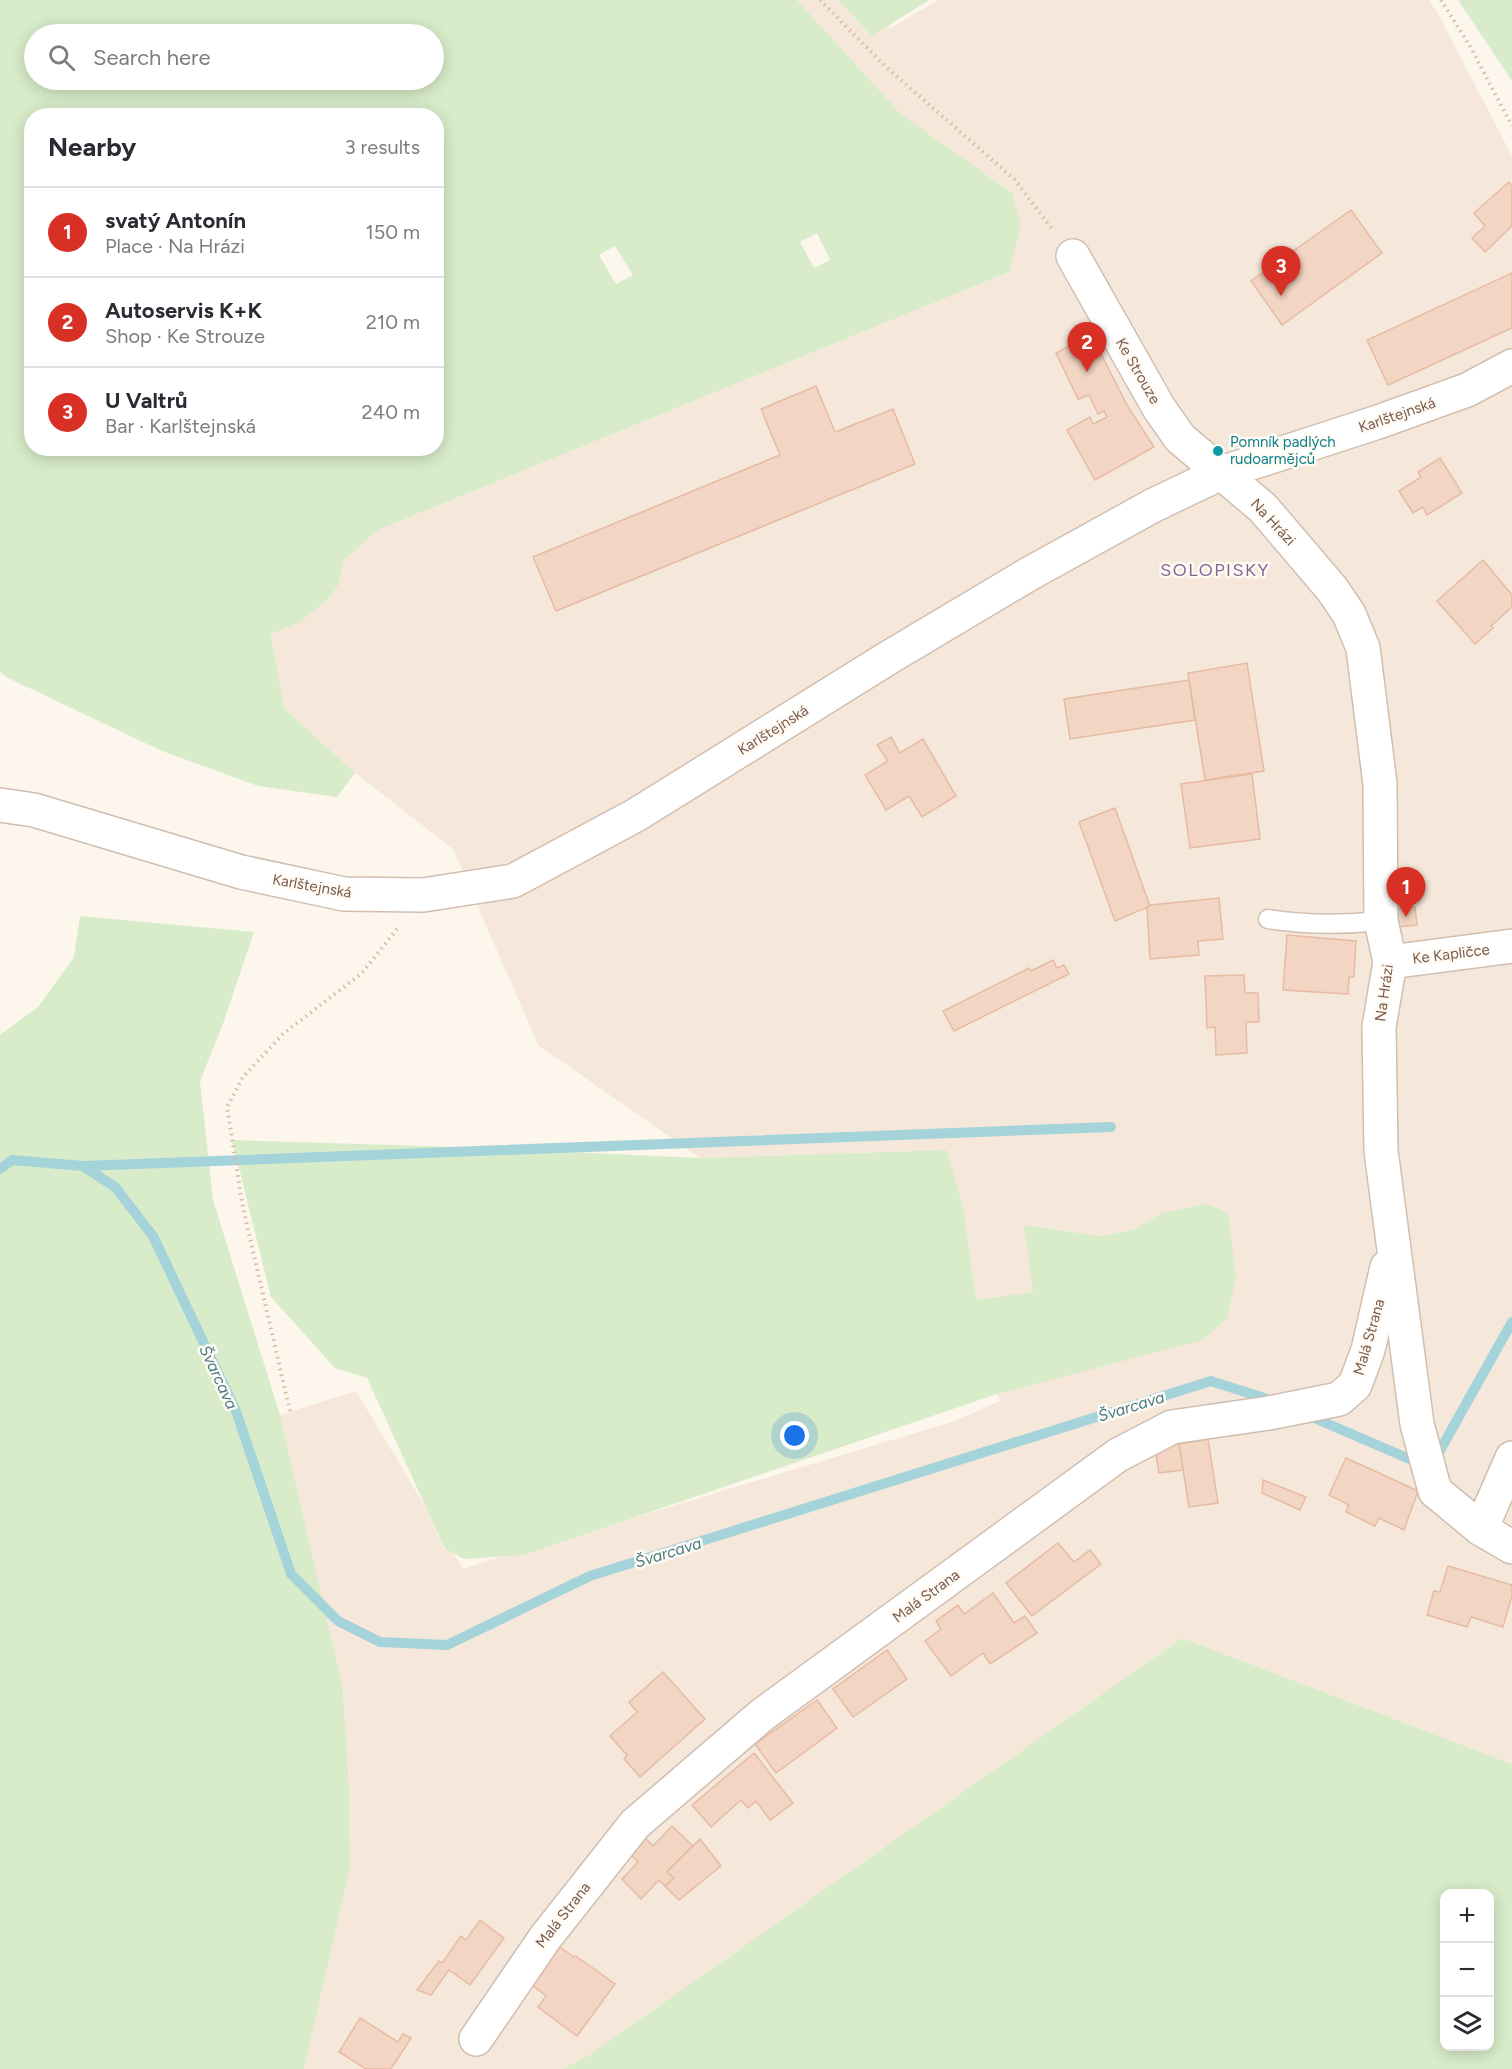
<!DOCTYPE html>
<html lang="en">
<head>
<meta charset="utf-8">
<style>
  :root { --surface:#fff; --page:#f7f7f7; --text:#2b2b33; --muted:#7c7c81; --line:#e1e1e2; --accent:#d93025 }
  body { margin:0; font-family:Figtree,sans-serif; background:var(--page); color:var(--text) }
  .controls { position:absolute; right:18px; bottom:18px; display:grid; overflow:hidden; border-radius:12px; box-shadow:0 3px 15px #0003 }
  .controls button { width:54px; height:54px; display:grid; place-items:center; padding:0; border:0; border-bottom:2px solid var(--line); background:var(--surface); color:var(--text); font:30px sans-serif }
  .you { position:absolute; left:795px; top:1436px; width:21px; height:21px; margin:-15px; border:4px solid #fff; border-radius:50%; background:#1a73e8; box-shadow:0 0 0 9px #1a73e833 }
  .badge { display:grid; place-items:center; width:39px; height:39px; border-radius:50%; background:var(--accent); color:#fff; font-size:20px; font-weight:700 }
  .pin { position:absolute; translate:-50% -50px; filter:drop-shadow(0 2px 3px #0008) }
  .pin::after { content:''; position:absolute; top:32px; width:21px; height:18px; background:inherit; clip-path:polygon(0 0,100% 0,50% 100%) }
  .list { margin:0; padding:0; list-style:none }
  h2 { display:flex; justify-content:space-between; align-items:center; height:78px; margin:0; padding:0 24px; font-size:26px }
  h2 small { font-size:20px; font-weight:400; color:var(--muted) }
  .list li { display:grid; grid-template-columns:39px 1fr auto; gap:18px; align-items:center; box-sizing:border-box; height:90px; padding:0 24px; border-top:2px solid var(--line) }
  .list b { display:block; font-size:22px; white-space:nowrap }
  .list p { margin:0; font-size:20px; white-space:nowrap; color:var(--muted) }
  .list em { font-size:20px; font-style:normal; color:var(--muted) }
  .icon { flex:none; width:33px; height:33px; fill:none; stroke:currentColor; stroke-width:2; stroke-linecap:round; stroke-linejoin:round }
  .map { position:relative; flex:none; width:1512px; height:2069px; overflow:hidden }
  .search { position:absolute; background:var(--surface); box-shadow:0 3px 15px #0003; left:24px; top:24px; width:420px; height:66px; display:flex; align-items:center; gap:15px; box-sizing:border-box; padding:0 21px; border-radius:33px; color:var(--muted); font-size:22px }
  .panel { position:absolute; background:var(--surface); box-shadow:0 3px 15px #0003; left:24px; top:108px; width:420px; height:348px; border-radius:24px }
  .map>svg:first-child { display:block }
  .residential { fill:#f5e8da }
  .green { fill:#d8ecc9; fill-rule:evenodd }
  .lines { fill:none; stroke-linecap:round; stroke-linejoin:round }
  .stream { stroke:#a5d3da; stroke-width:10 }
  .building { fill:#f3d5c3; stroke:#e6bba3; stroke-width:1.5 }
  .service-casing { stroke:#d1beb0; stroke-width:21 }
  .minor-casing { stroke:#d1beb0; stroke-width:36 }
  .tertiary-casing { stroke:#d1beb0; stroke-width:36 }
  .path { stroke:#d9b8a5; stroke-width:4; stroke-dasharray:1.5 4.5; stroke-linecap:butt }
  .service { stroke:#fff; stroke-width:18 }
  .minor { stroke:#fff; stroke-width:33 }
  .tertiary { stroke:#fff; stroke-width:33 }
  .culture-dot { fill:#0f9aa8; stroke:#fffaf3; stroke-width:2 }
  .labels { text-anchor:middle; stroke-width:5; stroke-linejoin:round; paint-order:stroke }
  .street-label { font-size:15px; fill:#7a5c4d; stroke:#fffaf3 }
  .culture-label { font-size:15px; fill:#0d838f; stroke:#fffaf3; text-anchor:start }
  .water-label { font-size:16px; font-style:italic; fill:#437c86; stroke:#fffaf3 }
  .quarter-label { font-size:18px; letter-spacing:1.5px; fill:#846695; stroke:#fffaf3 }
</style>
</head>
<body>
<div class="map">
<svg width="1512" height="2069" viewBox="0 0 1512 2069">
  <rect width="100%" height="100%" fill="#fdf6ec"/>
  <polygon class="residential" points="797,0 838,0 872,36 889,26 891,28 938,0 1429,0 1436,10 1512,156 1512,1764 1182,1638 588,2056 562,2069 304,2069 350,1868 349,1788 343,1688 280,1415 356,1391 425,1506 444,1549 454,1554 463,1569 505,1556 524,1555 623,1521 955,1421 1000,1401 997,1394 1161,1213 1133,1230 1100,1236 1024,1225 1033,1292 976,1300 964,1211 947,1150 700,1158 538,1045 453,849 355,773 284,708 271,634 300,622 339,584 343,561 378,530 1009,272 1012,193 901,114"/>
  <g class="green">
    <path d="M0,0h797l104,114 111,79 9,32 -12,47 -631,258 -35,31 -4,23 -12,16 -27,22 -29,12 13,74 71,65 -18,24 -79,-11 -96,-35 -156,-74 -6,-5zM34,34h400v46h-400zM32,116h404v332h-404zM817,233l13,27 -16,8 -14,-26zM615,246l18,29 -17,9 -17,-29z"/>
    <polygon points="838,0 929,0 872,36"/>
    <polygon points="1458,0 1512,0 1512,81"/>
    <polygon points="80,916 254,932 224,1021 200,1081 213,1200 280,1415 343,1688 349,1788 350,1868 304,2069 0,2069 0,1035 38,1007 74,957"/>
    <polygon points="232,1140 457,1147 700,1158 947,1150 964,1211 976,1300 1033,1292 1024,1225 1100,1236 1133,1230 1161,1213 1207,1204 1228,1213 1236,1278 1227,1318 1203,1340 997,1394 524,1555 464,1559 445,1549 367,1378 335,1368 271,1297"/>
    <path d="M1182,1638l330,126v305h-950l26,-13zM1444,1894h46v152h-46z"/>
  </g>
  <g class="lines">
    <g class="stream">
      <polyline points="83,1166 1111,1127"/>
      <polyline points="0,1169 12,1160 83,1166 115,1187 153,1236 236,1411 291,1574 338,1621 380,1642 447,1645 590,1576 1211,1381 1277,1402"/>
      <polyline points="1305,1414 1421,1464"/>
      <polyline points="1434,1461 1512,1322"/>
    </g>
  </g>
  <g class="building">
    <polygon points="1509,182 1512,185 1512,226 1485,252 1472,238 1485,226 1474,213"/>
    <polygon points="1351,210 1382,253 1282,325 1251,281"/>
    <polygon points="1512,273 1512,328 1388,385 1367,340"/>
    <polygon points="1091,334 1127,405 1154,447 1095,480 1067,430 1090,417 1093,424 1107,417 1104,411 1098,414 1089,395 1078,399 1056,353"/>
    <polygon points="816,386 835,432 893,409 915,464 556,611 533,557 780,455 761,409"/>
    <polygon points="1440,458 1462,493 1427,515 1423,507 1413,513 1399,491 1421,477 1418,472"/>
    <polygon points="1483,560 1512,595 1512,607 1491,626 1493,628 1475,644 1437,601"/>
    <polygon points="1247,663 1264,771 1205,780 1188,673"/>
    <polygon points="1189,680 1195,720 1070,739 1064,699"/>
    <polygon points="891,737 900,753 923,739 956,796 922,817 909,796 886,810 865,775 888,761 877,745"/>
    <polygon points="1252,774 1260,839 1190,848 1181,784"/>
    <polygon points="1115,808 1150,906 1115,921 1079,822"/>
    <polygon points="1219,898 1223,939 1198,941 1199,955 1150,959 1147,908 1150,905"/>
    <polygon points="1415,907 1417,925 1397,927 1395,909"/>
    <polygon points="1287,935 1356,941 1354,977 1349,977 1348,994 1283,990"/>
    <polygon points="1053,960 1057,968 1064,965 1069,974 954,1031 943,1011 1029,968 1031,971"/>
    <polygon points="1244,975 1245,993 1258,993 1259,1022 1246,1022 1247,1053 1216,1055 1215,1027 1207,1028 1205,976"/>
    <polygon points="1208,1439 1218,1503 1189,1507 1179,1444"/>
    <polygon points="1179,1444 1183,1470 1159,1473 1155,1448"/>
    <polygon points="1346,1458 1418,1491 1404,1530 1379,1518 1375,1526 1346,1512 1349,1505 1329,1495"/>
    <polygon points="1263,1480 1306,1497 1300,1510 1262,1493"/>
    <polygon points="1058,1543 1074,1562 1090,1550 1101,1564 1032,1616 1006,1583"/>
    <polygon points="1448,1566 1512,1585 1512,1596 1503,1627 1471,1617 1467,1627 1427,1615 1434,1591 1440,1592"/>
    <polygon points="993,1593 1014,1623 1025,1616 1037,1633 990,1664 983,1653 951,1676 925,1641 941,1629 936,1621 958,1605 964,1614"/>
    <polygon points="887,1650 907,1679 853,1717 833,1689"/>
    <polygon points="663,1672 705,1719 640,1777 624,1759 627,1755 610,1736 637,1712 629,1702"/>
    <polygon points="817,1700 837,1728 776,1773 755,1744"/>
    <polygon points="754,1753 793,1803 770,1820 756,1801 748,1808 741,1800 711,1827 692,1805"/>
    <polygon points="672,1826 693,1846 667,1872 674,1878 665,1886 659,1880 641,1899 622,1879 638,1862 630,1854 645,1838 653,1846"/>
    <polygon points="700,1839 721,1866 679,1900 665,1886 674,1878 667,1872"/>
    <polygon points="480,1920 504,1938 470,1985 449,1970 431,1995 417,1990 439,1961 442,1963 461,1936 466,1940"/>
    <polygon points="554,1943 574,1957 576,1956 615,1984 577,2036 538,2007 546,1996 527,1981"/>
    <polygon points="360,2018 398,2042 403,2034 411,2038 391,2069 366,2069 339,2052"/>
  </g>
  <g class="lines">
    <g class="service-casing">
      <path id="service" d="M1268,919c38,6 74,6 113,2"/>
    </g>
    <g class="minor-casing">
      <g id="minor">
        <polyline points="1073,256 1159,408 1180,438 1263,508 1332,589 1349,614 1363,648 1380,784 1381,921 1390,962 1379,1027 1381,1151 1417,1424 1435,1491 1481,1529 1512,1547"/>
        <polyline points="1390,962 1512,946"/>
        <polyline points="1481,1529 1512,1458"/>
        <polyline points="476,2039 545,1938 635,1824 762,1715 1118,1455 1172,1427 1269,1413 1339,1399 1355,1385 1368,1350 1387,1267"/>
      </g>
    </g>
    <g class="tertiary-casing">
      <polyline id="tertiary" points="0,805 34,810 241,872 344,894 423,895 513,881 636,815 888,658 1029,574 1152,506 1221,473 1378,422 1467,390 1512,366"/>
    </g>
    <g class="path">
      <polyline points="820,0 885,66 1014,179 1052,229"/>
      <polyline points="1441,0 1471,48 1512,126"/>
      <polyline points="290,1411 243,1208 227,1107 243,1077 283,1034 362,973 397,929"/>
    </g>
    <use href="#service" class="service"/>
    <use href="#minor" class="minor"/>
    <use href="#tertiary" class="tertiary"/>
  </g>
  <circle class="culture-dot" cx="1218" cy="451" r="6"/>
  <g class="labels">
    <g class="street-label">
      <text transform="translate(1138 371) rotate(60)" y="5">Ke Strouze</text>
      <text transform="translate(1397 415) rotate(-19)" y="5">Karlštejnská</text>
      <text transform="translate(1273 522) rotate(47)" y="5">Na Hrázi</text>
      <text transform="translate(773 730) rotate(-32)" y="5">Karlštejnská</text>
      <text transform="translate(312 886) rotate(10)" y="5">Karlštejnská</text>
      <text transform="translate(1451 954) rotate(-7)" y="5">Ke Kapličce</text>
      <text transform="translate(1384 993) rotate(-82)" y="5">Na Hrázi</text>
      <text transform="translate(1369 1337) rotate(-74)" y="5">Malá Strana</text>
      <text transform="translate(926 1596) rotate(-36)" y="5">Malá Strana</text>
      <text transform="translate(563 1915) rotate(-52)" y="5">Malá Strana</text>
    </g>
    <g class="culture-label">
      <text x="1230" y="447">Pomník padlých<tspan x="1230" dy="17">rudoarmějců</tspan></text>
    </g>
    <g class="water-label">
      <text transform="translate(219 1377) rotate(65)" y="6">Švarcava</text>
      <text transform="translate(1131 1406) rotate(-17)" y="6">Švarcava</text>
      <text transform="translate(668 1552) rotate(-17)" y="6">Švarcava</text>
    </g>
    <g class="quarter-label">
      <text x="1215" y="576">SOLOPISKY</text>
    </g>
  </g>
</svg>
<div class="controls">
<button>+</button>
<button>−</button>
<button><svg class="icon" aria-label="layers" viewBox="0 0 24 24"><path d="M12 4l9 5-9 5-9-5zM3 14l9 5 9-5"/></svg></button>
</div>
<div class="you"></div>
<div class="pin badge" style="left:1406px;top:917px">1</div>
<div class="pin badge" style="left:1087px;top:372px">2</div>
<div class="pin badge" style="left:1281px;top:296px">3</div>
<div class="search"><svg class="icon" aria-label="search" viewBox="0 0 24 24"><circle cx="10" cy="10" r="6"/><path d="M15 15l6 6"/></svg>Search here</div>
<section class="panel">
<h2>Nearby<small>3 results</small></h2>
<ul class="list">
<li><span class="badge">1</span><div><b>svatý Antonín</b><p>Place · Na Hrázi</p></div><em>150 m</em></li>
<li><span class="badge">2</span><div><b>Autoservis K+K</b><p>Shop · Ke Strouze</p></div><em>210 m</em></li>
<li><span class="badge">3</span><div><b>U Valtrů</b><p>Bar · Karlštejnská</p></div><em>240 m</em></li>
</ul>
</section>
</div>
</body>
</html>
